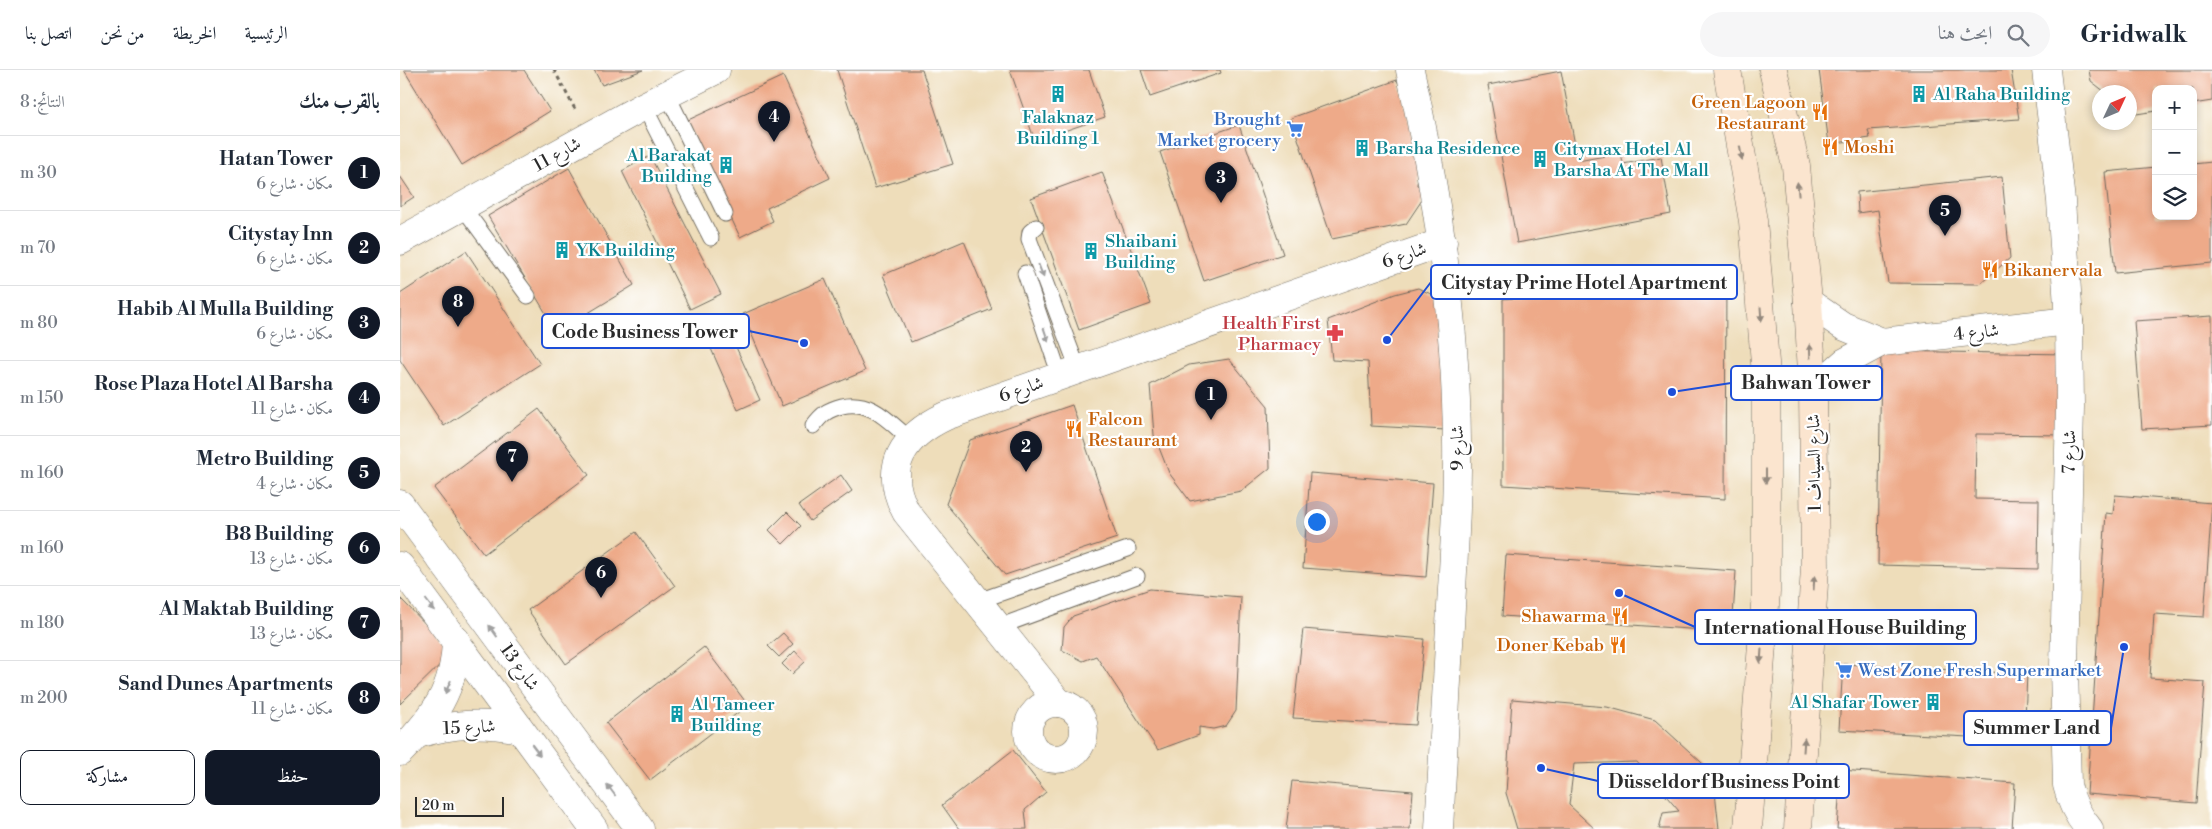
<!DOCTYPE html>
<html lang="ar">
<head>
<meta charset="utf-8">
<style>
  :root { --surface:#fff; --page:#f6f6f7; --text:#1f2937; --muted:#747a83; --line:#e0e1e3; --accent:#111827 }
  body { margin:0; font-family:"Libre Bodoni",Amiri,serif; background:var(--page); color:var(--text); direction:rtl }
  .controls { position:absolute; right:15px; top:15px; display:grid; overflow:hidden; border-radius:10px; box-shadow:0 2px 8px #0003 }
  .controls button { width:45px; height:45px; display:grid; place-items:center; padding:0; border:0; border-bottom:1px solid var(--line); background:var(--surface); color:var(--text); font:25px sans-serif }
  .compass { position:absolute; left:1692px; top:15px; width:45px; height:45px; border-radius:50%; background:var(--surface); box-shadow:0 2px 8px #0003; rotate:46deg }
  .scale { position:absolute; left:15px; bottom:12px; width:89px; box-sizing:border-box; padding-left:5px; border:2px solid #2b2b2b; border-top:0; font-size:14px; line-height:18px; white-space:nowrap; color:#2b2b2b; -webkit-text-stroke:4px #fff; paint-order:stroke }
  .you { position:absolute; left:916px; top:451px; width:18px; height:18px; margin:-12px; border:4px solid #fff; border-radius:50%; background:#1a73e8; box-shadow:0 0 0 8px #1a73e833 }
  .badge { display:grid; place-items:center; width:32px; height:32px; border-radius:50%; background:var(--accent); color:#fff; font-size:16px; font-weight:700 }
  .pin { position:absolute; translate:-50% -41px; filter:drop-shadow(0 1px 2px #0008) }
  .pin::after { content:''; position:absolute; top:26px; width:18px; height:15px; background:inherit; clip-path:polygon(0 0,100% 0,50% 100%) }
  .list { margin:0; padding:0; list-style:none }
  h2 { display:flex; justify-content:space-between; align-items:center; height:65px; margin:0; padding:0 20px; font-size:21px }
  h2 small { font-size:16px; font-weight:400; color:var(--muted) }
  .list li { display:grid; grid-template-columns:32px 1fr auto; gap:15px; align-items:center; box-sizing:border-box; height:75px; padding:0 20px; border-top:1px solid var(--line) }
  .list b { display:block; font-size:19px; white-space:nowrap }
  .list p { margin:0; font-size:16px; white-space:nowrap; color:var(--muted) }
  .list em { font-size:16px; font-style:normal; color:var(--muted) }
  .actions { display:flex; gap:10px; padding:15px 20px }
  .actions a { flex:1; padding:11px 0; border:1px solid var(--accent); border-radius:10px; text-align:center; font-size:18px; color:var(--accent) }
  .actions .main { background:var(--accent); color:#fff }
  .icon { flex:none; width:28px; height:28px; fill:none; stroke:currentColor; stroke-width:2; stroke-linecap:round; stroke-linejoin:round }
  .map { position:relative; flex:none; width:1812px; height:759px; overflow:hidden; direction:ltr }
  header { display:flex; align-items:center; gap:30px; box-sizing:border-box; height:70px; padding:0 25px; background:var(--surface); border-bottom:1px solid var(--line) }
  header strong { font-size:24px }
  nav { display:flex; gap:28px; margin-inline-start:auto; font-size:18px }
  .search { width:350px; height:45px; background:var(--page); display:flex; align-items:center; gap:12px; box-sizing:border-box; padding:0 18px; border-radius:28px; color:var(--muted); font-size:19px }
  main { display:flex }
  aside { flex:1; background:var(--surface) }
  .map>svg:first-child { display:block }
  .building { fill:#eeaa89 }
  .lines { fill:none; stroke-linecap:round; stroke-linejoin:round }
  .lane-casing { stroke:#6f695d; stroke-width:17 }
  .street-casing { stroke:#6f695d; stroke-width:29 }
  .secondary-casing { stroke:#6f695d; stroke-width:29 }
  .path { stroke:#6f695d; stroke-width:3; stroke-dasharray:4 4; stroke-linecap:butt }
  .lane { stroke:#fff; stroke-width:15 }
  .street { stroke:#fff; stroke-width:28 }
  .secondary { stroke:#fbe5cf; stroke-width:28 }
  .oneway { fill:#93887d }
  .oneway2 { fill:#a0a0a0 }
  .labels { text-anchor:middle; stroke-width:4.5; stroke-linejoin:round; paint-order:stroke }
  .culture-label { font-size:18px; fill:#0d838f; stroke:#fff; text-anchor:start }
  .food-label { font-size:18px; fill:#c56008; stroke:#fff; text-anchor:end }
  .shop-label { font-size:18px; fill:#366cbe; stroke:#fff; text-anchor:end }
  .street-label { font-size:18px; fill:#2b2b2b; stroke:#fff }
  .health-label { font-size:18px; fill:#be3a42; stroke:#fff; text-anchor:end }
  .leader { fill:none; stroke:#1d4ed8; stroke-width:2 }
  .callout-dot { fill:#1d4ed8; stroke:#fff; stroke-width:2 }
  .callout { fill:#fff; stroke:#1d4ed8; stroke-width:2 }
  .callout-label { font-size:19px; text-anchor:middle; font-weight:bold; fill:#2b2b2b }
</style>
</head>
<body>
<header>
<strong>Gridwalk</strong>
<div class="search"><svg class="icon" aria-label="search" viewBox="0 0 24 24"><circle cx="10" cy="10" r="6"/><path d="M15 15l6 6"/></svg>ابحث هنا</div>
<nav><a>الرئيسية</a><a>الخريطة</a><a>من نحن</a><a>اتصل بنا</a></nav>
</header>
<main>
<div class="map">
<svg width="1812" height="759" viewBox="0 0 1812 759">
  <rect width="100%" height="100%" fill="#fff"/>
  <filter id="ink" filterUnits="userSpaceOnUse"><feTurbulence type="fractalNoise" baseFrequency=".02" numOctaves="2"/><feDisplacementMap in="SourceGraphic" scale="10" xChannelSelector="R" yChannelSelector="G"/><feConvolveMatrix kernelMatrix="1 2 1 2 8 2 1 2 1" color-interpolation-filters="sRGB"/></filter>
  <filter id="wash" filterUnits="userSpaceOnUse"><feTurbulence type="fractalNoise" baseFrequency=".0096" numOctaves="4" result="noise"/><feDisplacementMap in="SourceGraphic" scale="20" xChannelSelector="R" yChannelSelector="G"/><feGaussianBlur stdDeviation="1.12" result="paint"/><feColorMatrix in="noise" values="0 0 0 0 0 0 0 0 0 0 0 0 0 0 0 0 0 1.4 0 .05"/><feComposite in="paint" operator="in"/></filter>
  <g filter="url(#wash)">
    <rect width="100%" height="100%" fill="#eeddba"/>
    <g id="blocks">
      <g class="building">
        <polygon points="4,0 124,0 150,41 62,95"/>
        <polygon points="194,0 243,0 202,15"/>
        <polygon points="437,0 522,0 553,94 475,118"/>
        <polygon points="610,0 689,0 705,47 635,71"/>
        <polygon points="741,0 820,0 821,3 750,27"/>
        <polygon points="1419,0 1611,0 1619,49 1468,60 1470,68 1429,74"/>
        <polygon points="1689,0 1812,0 1812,31 1793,34 1793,19 1756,19 1756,41 1730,45 1730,22 1705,22 1691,11"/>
        <polygon points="1161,1 1178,91 1221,83 1223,94 1261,87 1271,144 1117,173 1088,15"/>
        <polygon points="383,6 430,108 367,138 373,151 340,167 286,51"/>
        <polygon points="997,10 1003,25 1019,97 1017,115 1028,121 1006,154 932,169 891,48"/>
        <polygon points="839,55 883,184 804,211 760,82"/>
        <polygon points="250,86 321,224 290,239 222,101"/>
        <polygon points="1812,92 1812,193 1715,203 1705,102 1756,97 1756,146 1793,146 1793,94"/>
        <polygon points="169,98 234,215 157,262 88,146"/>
        <polygon points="702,102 751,234 679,260 631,128"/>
        <polygon points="0,106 14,127 0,136"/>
        <polygon points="1602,107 1610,188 1580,214 1488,213 1478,140 1458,143 1457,122"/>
        <polygon points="564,171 592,239 511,272 483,205"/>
        <polygon points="66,181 140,294 44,356 0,290 0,224"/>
        <polygon points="425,209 465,301 382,336 343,244"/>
        <polygon points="1326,211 1325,429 1103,415 1103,229"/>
        <polygon points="1018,218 1035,226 1046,360 971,356 968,292 932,290 928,250 995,224"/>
        <polygon points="1812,246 1812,355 1742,359 1734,251"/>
        <polygon points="326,255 360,330 338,340 305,265"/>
        <polygon points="1481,281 1667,284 1666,365 1576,364 1575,429 1639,430 1638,499 1478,495"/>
        <polygon points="829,289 868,336 870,398 841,421 790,431 769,403 754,365 750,315 789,295"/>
        <polygon points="672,335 717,468 605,505 546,434 570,370"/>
        <polygon points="139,339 189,405 84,484 34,418"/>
        <polygon points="910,403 1033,413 1026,507 903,498"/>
        <polygon points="441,405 452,421 410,451 399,435"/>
        <polygon points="1715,425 1812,433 1804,547 1754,544 1750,608 1805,612 1796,733 1687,724 1706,443 1713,444"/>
        <polygon points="387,442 401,456 383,474 369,460"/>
        <polygon points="236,462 275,516 166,594 128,540"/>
        <polygon points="1106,485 1336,501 1332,562 1102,546"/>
        <polygon points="750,519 841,527 836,641 826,656 813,659 799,657 799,665 758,680 696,586 683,591 662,580 664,557 673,546"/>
        <polygon points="0,528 53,582 0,634"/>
        <polygon points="903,559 1024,569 1016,655 893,648"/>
        <polygon points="383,563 393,574 379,587 368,576"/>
        <polygon points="304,577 348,635 250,710 206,653"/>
        <polygon points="395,581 405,592 392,604 382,594"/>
        <polygon points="1443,594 1627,604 1624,670 1439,660"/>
        <polygon points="1112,629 1207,637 1255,650 1313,703 1319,759 1259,759 1263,743 1279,741 1237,692 1174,694 1169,735 1195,759 1117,759 1106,723"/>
        <polygon points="613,680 646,722 625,740 627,759 559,759 542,735"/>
        <polygon points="1441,700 1615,713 1612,759 1437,759"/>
        <polygon points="892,711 1013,721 1010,759 886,759"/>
      </g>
    </g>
  </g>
  <g filter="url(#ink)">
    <use href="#blocks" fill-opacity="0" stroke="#6f695d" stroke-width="1"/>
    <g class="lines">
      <g class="lane-casing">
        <g id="lane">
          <polyline points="267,24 325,144"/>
          <polyline points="244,36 311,168"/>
          <polyline points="62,136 128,226"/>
          <polyline points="636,157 630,162 629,169 678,299"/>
          <polyline points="625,203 660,306"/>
          <path d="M413,356c9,-12 14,-16 29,-20 29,-7 47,16 68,33"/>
          <polyline points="578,531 728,479"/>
          <polyline points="598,557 737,506"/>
        </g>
      </g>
      <g class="street-casing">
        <g id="street">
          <path d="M1010,0c27,122 46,246 47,372 1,55 -3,110 -6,165 -4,74 -8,148 -12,222"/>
          <path d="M1646,0l15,131 8,120 1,86 -6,260 3,118c4,17 10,30 22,44"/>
          <polyline points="0,171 244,36 316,0"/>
          <polyline points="1408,232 1443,256 1482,272"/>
          <polyline points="1413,320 1445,292 1482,272 1669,251"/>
          <polyline points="0,434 240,759"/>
          <polyline points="0,496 194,759"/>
          <path d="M659,633l-153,-191c-24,-45 -3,-76 40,-96l497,-174"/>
          <circle cx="656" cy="661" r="28"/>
          <path d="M18,664c35,-11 66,-12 102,-5"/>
          <path d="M0,682c34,-35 55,-62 56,-112"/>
        </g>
      </g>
      <g class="secondary-casing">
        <g id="secondary">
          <polyline points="1327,0 1353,151 1366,304 1366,522 1348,759"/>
          <polyline points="1373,0 1396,96 1408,232 1413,320 1415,498 1398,759"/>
        </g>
      </g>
      <polyline class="path" points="154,0 176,41"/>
      <use href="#lane" class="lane"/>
      <use href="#street" class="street"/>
      <use href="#secondary" class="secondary"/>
    </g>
    <defs><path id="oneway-solid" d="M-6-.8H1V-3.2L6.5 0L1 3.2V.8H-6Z" transform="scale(1.25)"/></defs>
    <g class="oneway">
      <use href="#oneway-solid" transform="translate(1341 83) rotate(80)"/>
      <use href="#oneway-solid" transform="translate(1398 119) rotate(-95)"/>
      <use href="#oneway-solid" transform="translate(1361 244) rotate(86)"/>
      <use href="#oneway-solid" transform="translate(1410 281) rotate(-93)"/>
      <use href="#oneway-solid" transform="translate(1366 406) rotate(90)"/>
      <use href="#oneway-solid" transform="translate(1414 513) rotate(-86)"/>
      <use href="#oneway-solid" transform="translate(1361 586) rotate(94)"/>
      <use href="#oneway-solid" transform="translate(1404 675) rotate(-86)"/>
    </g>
    <g class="oneway2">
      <use href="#oneway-solid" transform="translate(641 201) rotate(69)"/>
      <use href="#oneway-solid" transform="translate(646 265) rotate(71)"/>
      <use href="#oneway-solid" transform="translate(30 535) rotate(53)"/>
      <use href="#oneway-solid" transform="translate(93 561) rotate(-126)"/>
      <use href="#oneway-solid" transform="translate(48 617) rotate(113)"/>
      <use href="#oneway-solid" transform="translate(136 680) rotate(53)"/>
      <use href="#oneway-solid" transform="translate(211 720) rotate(-127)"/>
    </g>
  </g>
  <defs>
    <g id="building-bare" transform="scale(1.35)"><path d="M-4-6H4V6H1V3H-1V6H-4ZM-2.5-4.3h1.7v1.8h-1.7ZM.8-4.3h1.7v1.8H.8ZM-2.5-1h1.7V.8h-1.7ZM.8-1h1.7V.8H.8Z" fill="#0f9aa8" stroke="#fff" stroke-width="2.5" paint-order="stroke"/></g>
    <g id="restaurant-bare" transform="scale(1.35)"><path d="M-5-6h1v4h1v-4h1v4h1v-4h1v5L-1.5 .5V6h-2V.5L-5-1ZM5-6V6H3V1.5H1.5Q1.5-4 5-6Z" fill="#e8710a" stroke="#fff" stroke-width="2.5" paint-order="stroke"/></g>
    <g id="supermarket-bare" transform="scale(1.35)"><path d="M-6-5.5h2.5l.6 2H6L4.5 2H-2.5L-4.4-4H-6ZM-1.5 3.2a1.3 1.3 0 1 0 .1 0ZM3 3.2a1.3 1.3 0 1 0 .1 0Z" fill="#3f7fe0" stroke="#fff" stroke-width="2.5" paint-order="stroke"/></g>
    <g id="pharmacy-bare" transform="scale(1.35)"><path d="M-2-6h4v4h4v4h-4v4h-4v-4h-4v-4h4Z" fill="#e0444e" stroke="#fff" stroke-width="2.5" paint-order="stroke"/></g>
  </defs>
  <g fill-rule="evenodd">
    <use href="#building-bare" x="658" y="24"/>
    <use href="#building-bare" x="1519" y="24"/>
    <use href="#restaurant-bare" x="1420" y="42"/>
    <use href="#supermarket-bare" x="895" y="59"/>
    <use href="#restaurant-bare" x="1430" y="77"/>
    <use href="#building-bare" x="962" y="78"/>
    <use href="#building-bare" x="1140" y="89"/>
    <use href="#building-bare" x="326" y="95"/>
    <use href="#building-bare" x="162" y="180"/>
    <use href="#building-bare" x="691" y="181"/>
    <use href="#restaurant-bare" x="1590" y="200"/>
    <use href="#pharmacy-bare" x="935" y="263"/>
    <use href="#restaurant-bare" x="674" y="359"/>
    <use href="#restaurant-bare" x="1220" y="546"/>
    <use href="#restaurant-bare" x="1218" y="575"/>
    <use href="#supermarket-bare" x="1444" y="600"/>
    <use href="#building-bare" x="1533" y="632"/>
    <use href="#building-bare" x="277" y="644"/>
  </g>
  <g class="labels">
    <g class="culture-label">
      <text x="1533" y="30">Al Raha Building</text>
      <text x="658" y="53" text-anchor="middle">Falaknaz<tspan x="658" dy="21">Building 1</tspan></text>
      <text x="976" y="84">Barsha Residence</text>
      <text x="1154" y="85">Citymax Hotel Al<tspan x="1154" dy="21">Barsha At The Mall</tspan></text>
      <text x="312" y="91" text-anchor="end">Al Barakat<tspan x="312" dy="21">Building</tspan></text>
      <text x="705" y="177">Shaibani<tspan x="705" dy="21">Building</tspan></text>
      <text x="176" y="186">YK Building</text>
      <text x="1519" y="638" text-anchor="end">Al Shafar Tower</text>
      <text x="291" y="640">Al Tameer<tspan x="291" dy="21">Building</tspan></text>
    </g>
    <g class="food-label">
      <text x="1406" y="38">Green Lagoon<tspan x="1406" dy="21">Restaurant</tspan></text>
      <text x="1444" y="83" text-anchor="start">Moshi</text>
      <text x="1604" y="206" text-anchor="start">Bikanervala</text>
      <text x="688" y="355" text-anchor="start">Falcon<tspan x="688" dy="21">Restaurant</tspan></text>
      <text x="1206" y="552">Shawarma</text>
      <text x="1204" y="581">Doner Kebab</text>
    </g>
    <g class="shop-label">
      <text x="881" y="55">Brought<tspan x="881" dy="21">Market grocery</tspan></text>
      <text x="1458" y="606" text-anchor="start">West Zone Fresh Supermarket</text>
    </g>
    <g class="street-label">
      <text transform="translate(157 84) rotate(-29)" y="6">شارع 11</text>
      <text transform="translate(1004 185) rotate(-19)" y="6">شارع 6</text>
      <text transform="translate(1576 262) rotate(-6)" y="6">شارع 4</text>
      <text transform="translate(621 319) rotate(-19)" y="6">شارع 6</text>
      <text transform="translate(1057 378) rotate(-90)" y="6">شارع 9</text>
      <text transform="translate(1669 382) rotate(-89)" y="6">شارع 7</text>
      <text transform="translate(1414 393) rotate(-91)" y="6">شارع السيداف 1</text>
      <text transform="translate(120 597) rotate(54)" y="6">شارع 13</text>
      <text transform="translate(69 657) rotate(-3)" y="6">شارع 15</text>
    </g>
    <g class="health-label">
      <text x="921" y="259">Health First<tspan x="921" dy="21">Pharmacy</tspan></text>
    </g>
  </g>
  <path class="leader" d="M987 270L1031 212M404 273L349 261M1272 322L1331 313M1219 523L1295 557M1724 577L1711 658M1141 698L1198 711"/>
  <g class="callout-dot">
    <circle cx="987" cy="270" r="5"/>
    <circle cx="404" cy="273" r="5"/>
    <circle cx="1272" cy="322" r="5"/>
    <circle cx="1219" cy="523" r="5"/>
    <circle cx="1724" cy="577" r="5"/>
    <circle cx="1141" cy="698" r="5"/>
  </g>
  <g class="callout">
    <rect x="1031" y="195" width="306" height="34" rx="5"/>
    <rect x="142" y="244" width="207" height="34" rx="5"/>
    <rect x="1331" y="296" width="151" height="34" rx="5"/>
    <rect x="1295" y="540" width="281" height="34" rx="5"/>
    <rect x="1564" y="641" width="147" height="34" rx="5"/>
    <rect x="1198" y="694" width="251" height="34" rx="5"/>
  </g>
  <g class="callout-label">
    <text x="1184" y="219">Citystay Prime Hotel Apartment</text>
    <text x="245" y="268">Code Business Tower</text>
    <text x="1406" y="319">Bahwan Tower</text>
    <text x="1435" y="564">International House Building</text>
    <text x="1637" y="664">Summer Land</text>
    <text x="1324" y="718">Düsseldorf Business Point</text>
  </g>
</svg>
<div class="controls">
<button>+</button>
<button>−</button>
<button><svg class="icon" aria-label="layers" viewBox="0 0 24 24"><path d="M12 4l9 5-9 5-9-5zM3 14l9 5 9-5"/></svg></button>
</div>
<svg class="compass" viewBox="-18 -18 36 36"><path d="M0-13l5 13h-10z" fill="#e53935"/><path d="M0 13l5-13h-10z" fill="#747a83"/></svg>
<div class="scale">20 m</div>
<div class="you"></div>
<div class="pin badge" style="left:811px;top:350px">1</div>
<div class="pin badge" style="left:626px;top:402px">2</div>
<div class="pin badge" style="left:821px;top:133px">3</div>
<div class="pin badge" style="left:374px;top:72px">4</div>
<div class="pin badge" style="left:1545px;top:166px">5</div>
<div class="pin badge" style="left:201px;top:528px">6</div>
<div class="pin badge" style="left:112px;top:412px">7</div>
<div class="pin badge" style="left:58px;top:257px">8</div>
</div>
<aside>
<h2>بالقرب منك<small>النتائج: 8</small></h2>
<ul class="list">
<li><span class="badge">1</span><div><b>Hatan Tower</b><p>مكان · شارع 6</p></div><em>30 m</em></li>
<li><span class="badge">2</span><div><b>Citystay Inn</b><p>مكان · شارع 6</p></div><em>70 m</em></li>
<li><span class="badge">3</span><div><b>Habib Al Mulla Building</b><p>مكان · شارع 6</p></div><em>80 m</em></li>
<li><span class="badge">4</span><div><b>Rose Plaza Hotel Al Barsha</b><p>مكان · شارع 11</p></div><em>150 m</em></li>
<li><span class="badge">5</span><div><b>Metro Building</b><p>مكان · شارع 4</p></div><em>160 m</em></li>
<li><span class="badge">6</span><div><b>B8 Building</b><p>مكان · شارع 13</p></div><em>160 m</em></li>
<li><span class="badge">7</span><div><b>Al Maktab Building</b><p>مكان · شارع 13</p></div><em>180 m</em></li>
<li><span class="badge">8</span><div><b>Sand Dunes Apartments</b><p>مكان · شارع 11</p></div><em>200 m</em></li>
</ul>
<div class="actions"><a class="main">حفظ</a><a>مشاركة</a></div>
</aside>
</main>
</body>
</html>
